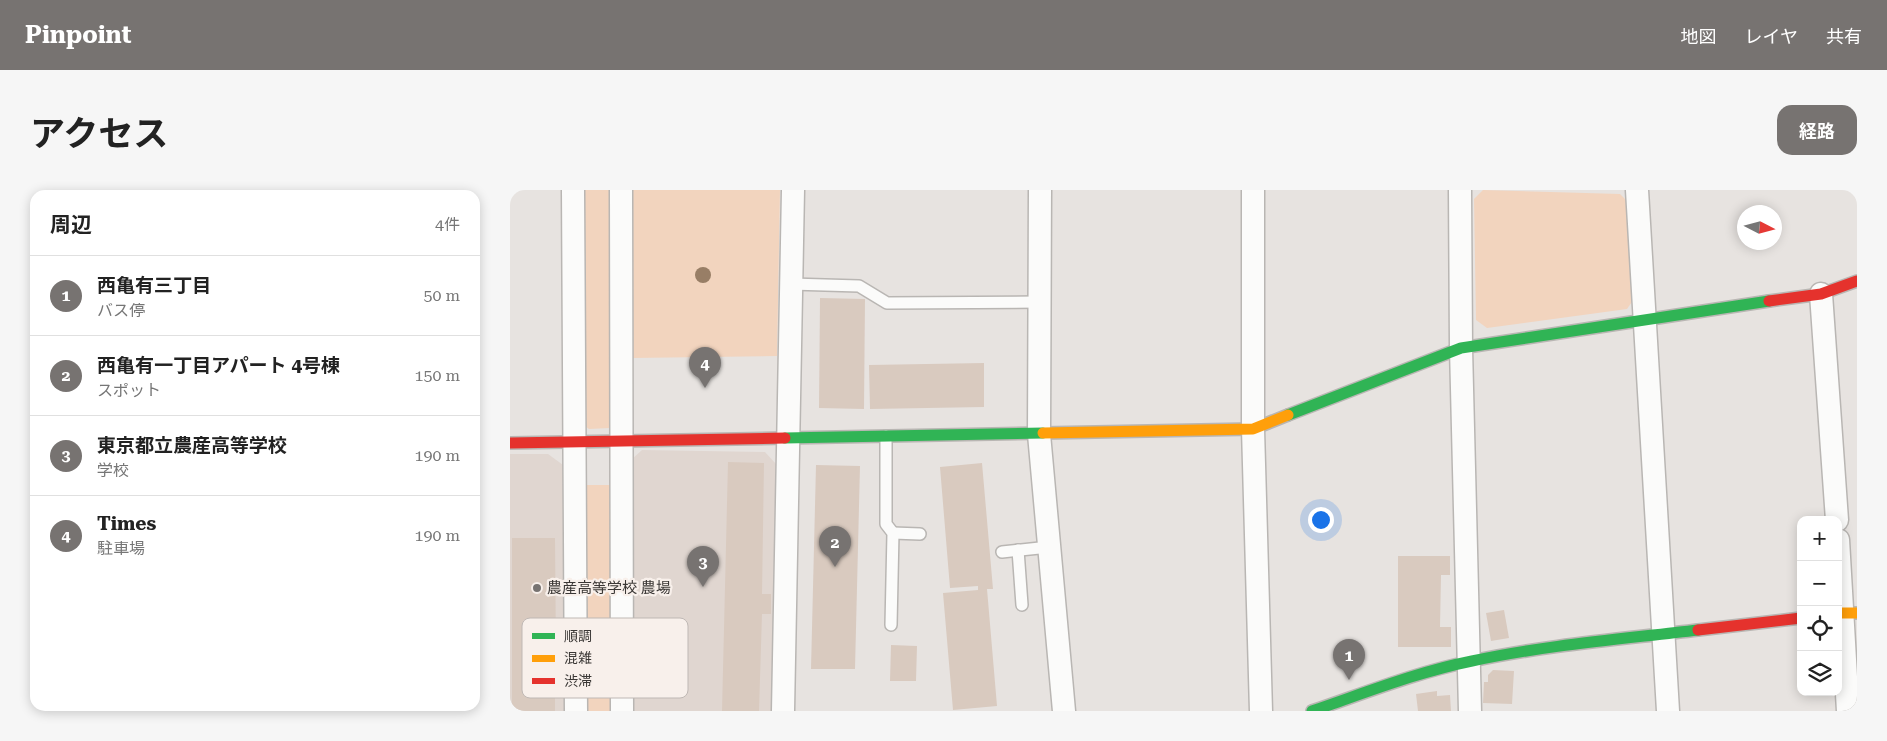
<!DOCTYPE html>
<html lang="ja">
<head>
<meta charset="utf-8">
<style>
  :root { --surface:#fff; --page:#f6f6f6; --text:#222; --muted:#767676; --line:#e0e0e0; --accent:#777371 }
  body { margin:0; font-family:"Roboto Serif","Noto Sans JP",serif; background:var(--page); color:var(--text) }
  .controls { position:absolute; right:15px; bottom:15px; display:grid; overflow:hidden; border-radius:10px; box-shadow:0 2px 12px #0003 }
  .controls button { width:45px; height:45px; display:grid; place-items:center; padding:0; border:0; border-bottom:1px solid var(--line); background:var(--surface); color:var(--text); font:25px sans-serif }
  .compass { position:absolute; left:1227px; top:15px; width:45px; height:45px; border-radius:50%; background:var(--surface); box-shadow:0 2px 12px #0003; rotate:96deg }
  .you { position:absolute; left:810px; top:329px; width:18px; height:18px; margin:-12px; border:4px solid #fff; border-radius:50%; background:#1a73e8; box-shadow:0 0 0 8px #1a73e833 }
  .badge { display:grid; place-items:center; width:32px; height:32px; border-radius:50%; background:var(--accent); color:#fff; font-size:16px; font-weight:700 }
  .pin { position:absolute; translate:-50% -41px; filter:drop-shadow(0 1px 2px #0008) }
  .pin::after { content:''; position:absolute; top:26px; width:18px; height:15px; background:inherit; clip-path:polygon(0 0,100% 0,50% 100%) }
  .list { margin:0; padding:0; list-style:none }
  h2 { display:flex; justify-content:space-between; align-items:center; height:65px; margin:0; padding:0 20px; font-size:21px }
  h2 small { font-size:16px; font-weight:400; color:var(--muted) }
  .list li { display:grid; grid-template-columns:32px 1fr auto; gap:15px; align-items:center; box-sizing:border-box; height:80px; padding:0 20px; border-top:1px solid var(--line) }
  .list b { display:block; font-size:19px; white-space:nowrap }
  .list p { margin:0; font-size:16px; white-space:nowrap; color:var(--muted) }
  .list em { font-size:16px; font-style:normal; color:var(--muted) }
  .icon { flex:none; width:28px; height:28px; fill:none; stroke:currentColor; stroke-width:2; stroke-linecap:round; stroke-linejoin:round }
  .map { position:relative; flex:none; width:1347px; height:521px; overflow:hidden; border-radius:15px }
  header { display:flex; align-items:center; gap:30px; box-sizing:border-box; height:70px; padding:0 25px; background:var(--accent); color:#fff }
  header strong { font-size:24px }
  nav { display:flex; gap:28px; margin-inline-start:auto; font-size:18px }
  .intro { display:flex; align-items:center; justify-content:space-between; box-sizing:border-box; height:120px; padding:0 30px }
  h1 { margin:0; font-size:35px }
  .button { padding:12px 22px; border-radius:15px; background:var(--accent); color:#fff; font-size:18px; font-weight:700 }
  main { display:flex; gap:30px; padding:0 30px }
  aside { flex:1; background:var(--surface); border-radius:15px; box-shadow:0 2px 12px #0003 }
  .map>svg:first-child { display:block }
  .built { fill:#e0d6d0 }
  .green { fill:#f2d4be }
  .building { fill:#d9cabf }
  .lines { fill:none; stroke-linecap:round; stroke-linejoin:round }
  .lane-casing { stroke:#b9b6b3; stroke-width:14 }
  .street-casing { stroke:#b9b6b3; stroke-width:25 }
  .fast-casing { stroke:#b9b6b3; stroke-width:14 }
  .slow-casing { stroke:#b9b6b3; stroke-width:14 }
  .jam-casing { stroke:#b9b6b3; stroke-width:14 }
  .lane { stroke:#fbfbfa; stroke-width:11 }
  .street { stroke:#fbfbfa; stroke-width:22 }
  .fast { stroke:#30b455; stroke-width:11 }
  .slow { stroke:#ff9f0a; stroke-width:11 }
  .jam { stroke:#e5322d; stroke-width:11 }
  .tree { fill:#987e66 }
  .poi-dot { fill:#777371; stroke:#f8f0eb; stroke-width:2 }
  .labels { text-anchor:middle; stroke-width:4.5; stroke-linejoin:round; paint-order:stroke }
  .poi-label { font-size:15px; fill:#3a3735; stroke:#f8f0eb; text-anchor:start }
  .key { fill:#f8f0eb; stroke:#bfb8b4; stroke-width:1 }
  .key-label { font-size:14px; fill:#3a3735 }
</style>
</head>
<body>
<header>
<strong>Pinpoint</strong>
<nav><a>地図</a><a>レイヤ</a><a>共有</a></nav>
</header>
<div class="intro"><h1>アクセス</h1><a class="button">経路</a></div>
<main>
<aside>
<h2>周辺<small>4件</small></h2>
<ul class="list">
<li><span class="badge">1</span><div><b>西亀有三丁目</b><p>バス停</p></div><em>50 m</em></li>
<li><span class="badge">2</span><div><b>西亀有一丁目アパート 4号棟</b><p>スポット</p></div><em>150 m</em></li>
<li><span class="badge">3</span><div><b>東京都立農産高等学校</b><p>学校</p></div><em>190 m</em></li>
<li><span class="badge">4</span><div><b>Times</b><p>駐車場</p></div><em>190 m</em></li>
</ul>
</aside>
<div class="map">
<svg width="1347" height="521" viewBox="0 0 1347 521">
  <rect width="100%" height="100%" fill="#e7e3e0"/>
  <g class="built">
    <polygon points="132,260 255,262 266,274 262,521 123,521 121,270"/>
    <polygon points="0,264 38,264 53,275 55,521 0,521"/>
  </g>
  <g class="green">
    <polygon points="70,0 104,0 100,238 79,239 71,233"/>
    <polygon points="120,0 270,0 267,166 122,168"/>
    <polygon points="973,0 1110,4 1118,12 1124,109 1117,119 977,138 966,130 964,9"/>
    <polygon points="72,295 104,295 106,521 74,521"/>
  </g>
  <g class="building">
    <polygon points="310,108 355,109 354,219 309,218"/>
    <polygon points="474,173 474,217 360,219 359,175"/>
    <polygon points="218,272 254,273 252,404 261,404 261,424 252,424 249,521 212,521"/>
    <polygon points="472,273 483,399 477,399 487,516 443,520 433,403 468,400 468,396 440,398 430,277"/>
    <polygon points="306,275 350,276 345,479 301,479"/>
    <polygon points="2,348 45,348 46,465 55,465 55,486 45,486 45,521 2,521"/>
    <polygon points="888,366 940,366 940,385 931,385 930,437 941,437 941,457 888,457"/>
    <polygon points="994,420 999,448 981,451 976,423"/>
    <polygon points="381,455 407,456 406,491 380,491"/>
    <polygon points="983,480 1004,481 1002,514 973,513 974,492 978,492 978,485"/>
    <polygon points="927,501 927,506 940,505 941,521 908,521 906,504"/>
  </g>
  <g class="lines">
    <g class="lane-casing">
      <g id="lane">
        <polyline points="281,94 349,96 377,113 529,112"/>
        <polyline points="376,246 376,334 383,343 381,435"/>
        <polyline points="383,343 410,344"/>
        <polyline points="508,360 512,415"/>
        <polyline points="492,362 539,357"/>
      </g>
    </g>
    <g class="street-casing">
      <g id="street">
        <polyline points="63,0 66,521"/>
        <polyline points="111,0 112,521"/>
        <polyline points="530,0 529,244 554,521"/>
        <polyline points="743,0 743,239 751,521"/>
        <polyline points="950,0 951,158 960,521"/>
        <polyline points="1127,0 1158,521"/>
        <polyline points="1311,104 1327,330"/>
        <polyline points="1328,350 1338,521"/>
        <polyline points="273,521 283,0"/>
      </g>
    </g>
    <g class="fast-casing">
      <g id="fast">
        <polyline points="778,225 951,158 1259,111"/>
        <polyline points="275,248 533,243"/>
        <path d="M802,521c53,-18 105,-39 160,-50 74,-16 151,-22 226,-31"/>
      </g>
    </g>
    <g class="slow-casing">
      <g id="slow">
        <polyline points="533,243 743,239 778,225"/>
        <polyline points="1328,423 1347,423"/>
      </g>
    </g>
    <g class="jam-casing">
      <g id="jam">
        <polyline points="1259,111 1311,104 1347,91"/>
        <polyline points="0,253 275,248"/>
        <polyline points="1188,440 1291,428"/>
      </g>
    </g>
    <use href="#lane" class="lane"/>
    <use href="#street" class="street"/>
    <use href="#fast" class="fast"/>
    <use href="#slow" class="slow"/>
    <use href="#jam" class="jam"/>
  </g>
  <circle class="tree" cx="193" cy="85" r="8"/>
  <circle class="poi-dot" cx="27" cy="398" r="5"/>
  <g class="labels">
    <g class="poi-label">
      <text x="37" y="403">農産高等学校 農場</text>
    </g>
  </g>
  <rect x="12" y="428" width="166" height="80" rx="8" class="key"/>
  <rect x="22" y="443" width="23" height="6" fill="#30b455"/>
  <rect x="22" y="465" width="23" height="7" fill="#ff9f0a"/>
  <rect x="22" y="488" width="23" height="6" fill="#e5322d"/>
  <g class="key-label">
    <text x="54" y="451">順調</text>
    <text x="54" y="473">混雑</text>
    <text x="54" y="496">渋滞</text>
  </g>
</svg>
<div class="controls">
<button>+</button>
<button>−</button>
<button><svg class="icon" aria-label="locate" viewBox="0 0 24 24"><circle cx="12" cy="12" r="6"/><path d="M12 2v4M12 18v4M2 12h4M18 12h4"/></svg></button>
<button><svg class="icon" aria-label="layers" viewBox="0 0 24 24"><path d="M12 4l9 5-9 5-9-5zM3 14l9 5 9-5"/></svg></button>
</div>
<svg class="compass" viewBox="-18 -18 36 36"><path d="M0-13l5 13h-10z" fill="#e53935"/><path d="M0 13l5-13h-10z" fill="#767676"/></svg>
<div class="you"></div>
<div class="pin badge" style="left:839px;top:490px">1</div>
<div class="pin badge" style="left:325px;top:377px">2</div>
<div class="pin badge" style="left:193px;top:397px">3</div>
<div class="pin badge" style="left:195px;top:198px">4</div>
</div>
</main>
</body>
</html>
